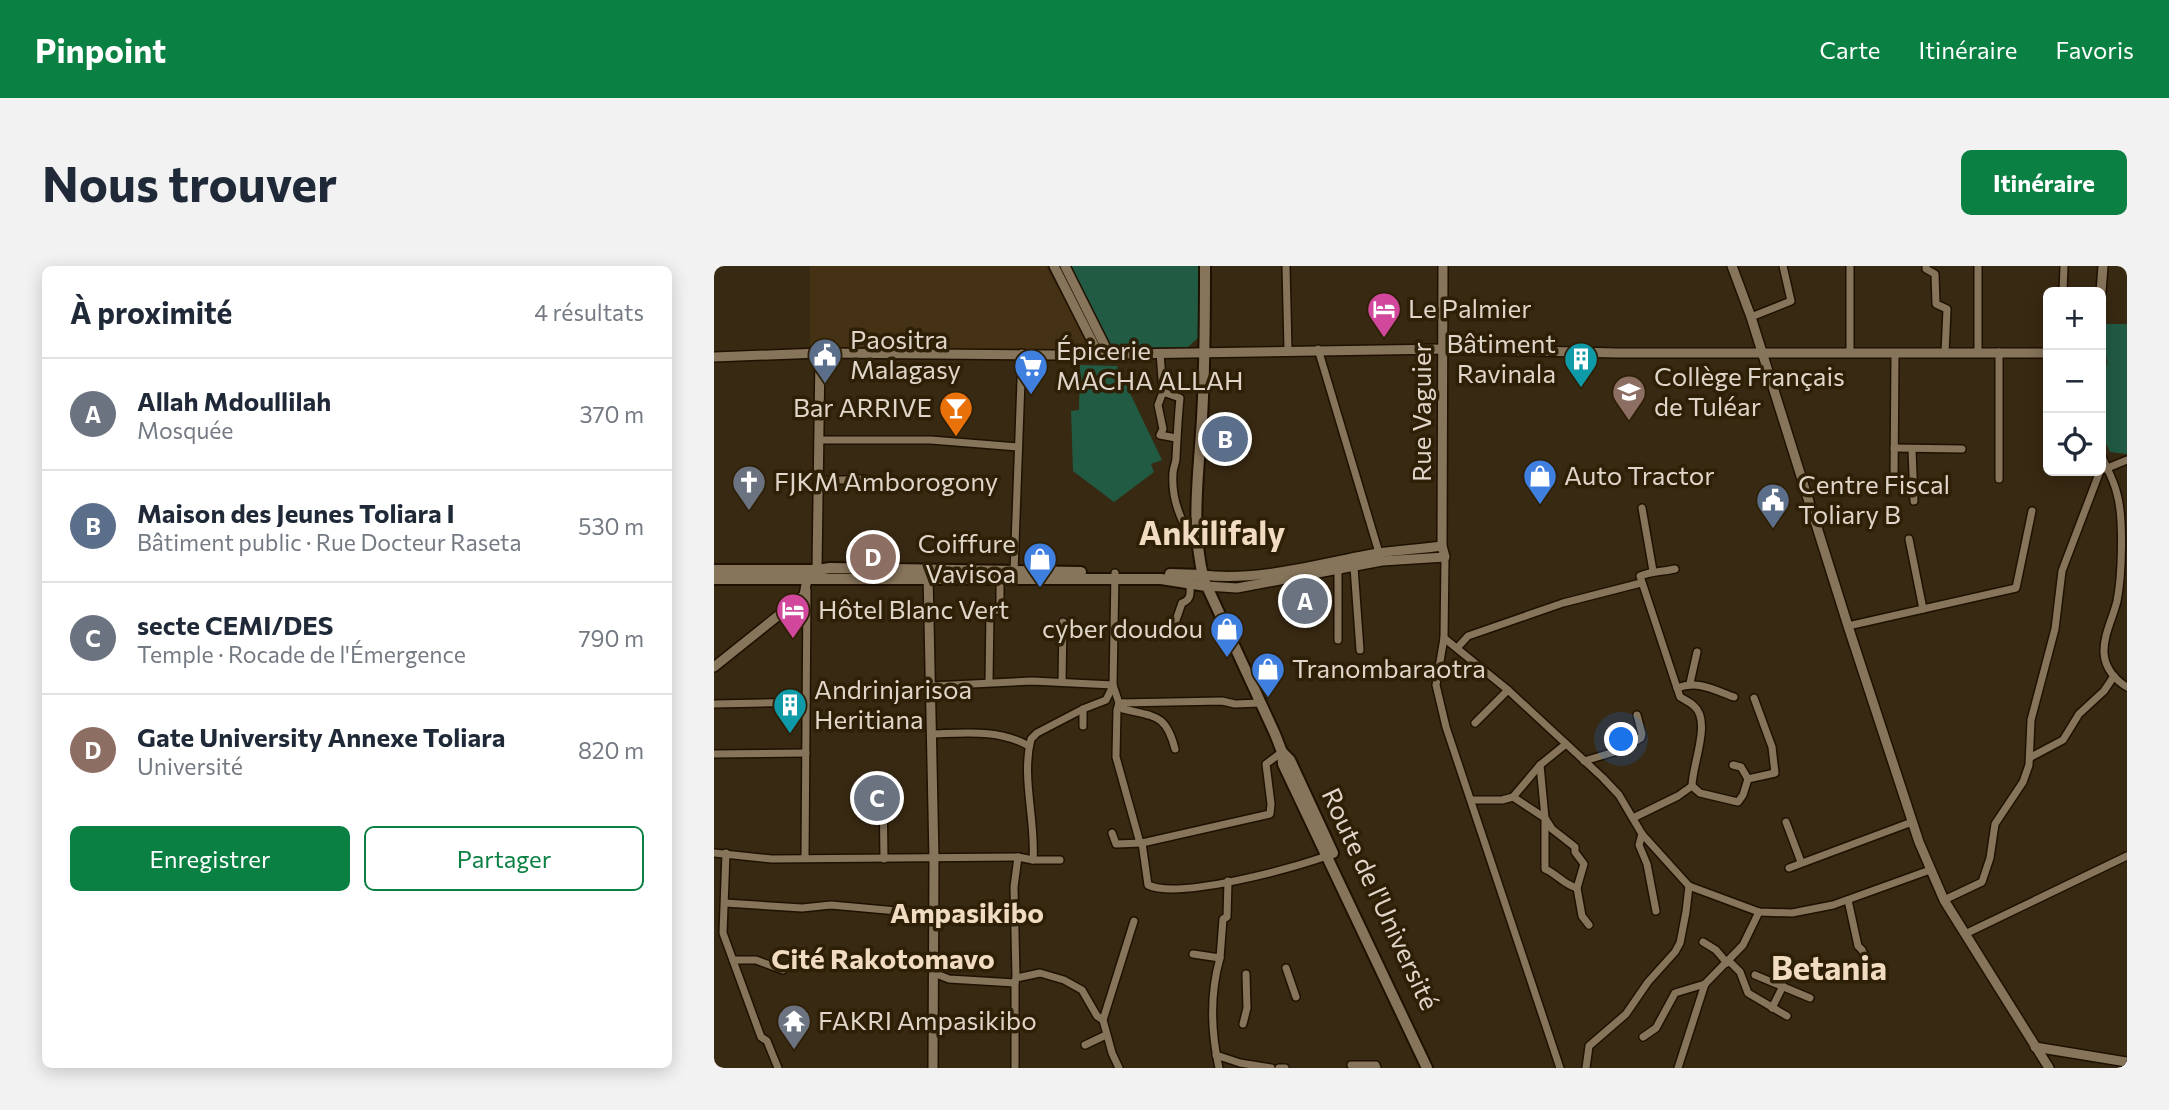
<!DOCTYPE html>
<html lang="fr">
<head>
<meta charset="utf-8">
<style>
  :root { --surface:#fff; --page:#f2f2f3; --text:#1f2937; --muted:#747a83; --line:#e0e1e3; --accent:#0b8043 }
  body { margin:0; font-family:Commissioner,sans-serif; background:var(--page); color:var(--text) }
  .controls { position:absolute; right:21px; top:21px; display:grid; overflow:hidden; border-radius:10px; box-shadow:0 4px 18px #0003 }
  .controls button { width:63px; height:63px; display:grid; place-items:center; padding:0; border:0; border-bottom:2px solid var(--line); background:var(--surface); color:var(--text); font:35px sans-serif }
  .you { position:absolute; left:908px; top:474px; width:24px; height:24px; margin:-18px; border:5px solid #fff; border-radius:50%; background:#1a73e8; box-shadow:0 0 0 10px #1a73e833 }
  .badge { display:grid; place-items:center; width:46px; height:46px; border-radius:50%; background:var(--accent); color:#fff; font-size:23px; font-weight:700 }
  .pin { position:absolute; translate:-50% -50%; border:4px solid #fff; box-shadow:0 2px 7px #0006 }
  .list { margin:0; padding:0; list-style:none }
  h2 { display:flex; justify-content:space-between; align-items:center; height:91px; margin:0; padding:0 28px; font-size:30px }
  h2 small { font-size:23px; font-weight:400; color:var(--muted) }
  .list li { display:grid; grid-template-columns:46px 1fr auto; gap:21px; align-items:center; box-sizing:border-box; height:112px; padding:0 28px; border-top:2px solid var(--line) }
  .list b { display:block; font-size:26px; white-space:nowrap }
  .list p { margin:0; font-size:23px; white-space:nowrap; color:var(--muted) }
  .list em { font-size:23px; font-style:normal; color:var(--muted) }
  .actions { display:flex; gap:14px; padding:21px 28px }
  .actions a { flex:1; padding:16px 0; border:2px solid var(--accent); border-radius:10px; text-align:center; font-size:24px; color:var(--accent) }
  .actions .main { background:var(--accent); color:#fff }
  .icon { flex:none; width:38px; height:38px; fill:none; stroke:currentColor; stroke-width:2; stroke-linecap:round; stroke-linejoin:round }
  .map { position:relative; flex:none; width:1413px; height:802px; overflow:hidden; border-radius:10px }
  header { display:flex; align-items:center; gap:42px; box-sizing:border-box; height:98px; padding:0 35px; background:var(--accent); color:#fff }
  header strong { font-size:33px }
  nav { display:flex; gap:38px; margin-inline-start:auto; font-size:24px }
  .intro { display:flex; align-items:center; justify-content:space-between; box-sizing:border-box; height:168px; padding:0 42px }
  h1 { margin:0; font-size:49px }
  .button { padding:18px 32px; border-radius:10px; background:var(--accent); color:#fff; font-size:24px; font-weight:700 }
  main { display:flex; gap:42px; padding:0 42px }
  aside { flex:1; background:var(--surface); border-radius:10px; box-shadow:0 4px 18px #0003 }
  .map>svg:first-child { display:block }
  .built { fill:#453113 }
  .green { fill:#215b44 }
  .lines { fill:none; stroke-linecap:round; stroke-linejoin:round }
  .minor-casing { stroke:#1f1100; stroke-width:10 }
  .tertiary-casing { stroke:#1f1100; stroke-width:12 }
  .secondary-casing { stroke:#1f1100; stroke-width:14 }
  .minor { stroke:#86745b; stroke-width:7 }
  .tertiary { stroke:#86745b; stroke-width:9 }
  .secondary { stroke:#86745b; stroke-width:10 }
  .labels { text-anchor:middle; stroke-width:7; stroke-linejoin:round; paint-order:stroke }
  .poi-label { font-size:26px; fill:#dfd5c8; stroke:#2e1f07; text-anchor:start }
  .street-label { font-size:26px; fill:#dfd5c8; stroke:#2e1f07 }
  .neighbourhood-label { font-size:28px; font-weight:bold; fill:#f1dcc1; stroke:#2e1f07 }
  .district-label { font-size:33px; font-weight:bold; fill:#f1dcc1; stroke:#2e1f07 }
</style>
</head>
<body>
<header>
<strong>Pinpoint</strong>
<nav><a>Carte</a><a>Itinéraire</a><a>Favoris</a></nav>
</header>
<div class="intro"><h1>Nous trouver</h1><a class="button">Itinéraire</a></div>
<main>
<aside>
<h2>À proximité<small>4 résultats</small></h2>
<ul class="list">
<li><span class="badge" style="background:#6b7280">A</span><div><b>Allah Mdoullilah</b><p>Mosquée</p></div><em>370 m</em></li>
<li><span class="badge" style="background:#5c6f8a">B</span><div><b>Maison des Jeunes Toliara I</b><p>Bâtiment public · Rue Docteur Raseta</p></div><em>530 m</em></li>
<li><span class="badge" style="background:#6b7280">C</span><div><b>secte CEMI/DES</b><p>Temple · Rocade de l'Émergence</p></div><em>790 m</em></li>
<li><span class="badge" style="background:#8d6e63">D</span><div><b>Gate University Annexe Toliara</b><p>Université</p></div><em>820 m</em></li>
</ul>
<div class="actions"><a class="main">Enregistrer</a><a>Partager</a></div>
</aside>
<div class="map">
<svg width="1413" height="802" viewBox="0 0 1413 802">
  <rect width="100%" height="100%" fill="#382912"/>
  <polygon class="built" points="96,0 332,0 371,72 371,85 96,84"/>
  <g class="green">
    <polygon points="353,0 485,0 486,70 474,81 394,82"/>
    <polygon points="1389,58 1413,58 1413,188 1396,186 1387,167 1387,121 1393,97"/>
    <polygon points="366,99 403,100 448,194 437,198 440,206 400,236 359,205 357,145 365,144"/>
  </g>
  <g class="lines">
    <g class="minor-casing">
      <g id="minor">
        <polyline points="572,0 574,84"/>
        <polyline points="1212,0 1212,3 1221,8 1222,38 1233,43 1231,87"/>
        <polyline points="1349,26 1350,0"/>
        <polyline points="1037,51 1077,35 1069,0"/>
        <polyline points="604,83 666,290"/>
        <polyline points="1136,86 1136,0"/>
        <polyline points="1264,86 1264,0"/>
        <polyline points="1285,86 1285,213"/>
        <polyline points="446,87 449,126 444,139 449,163 446,169 462,172"/>
        <path d="M449,126l17,6c-2,20 -3,40 -4,60 0,5 -3,10 -3,15 -2,27 8,50 23,71"/>
        <polyline points="105,174 217,174 304,181"/>
        <polyline points="1180,182 1248,183"/>
        <polyline points="1198,183 1200,235"/>
        <path d="M1387,188c5,13 13,26 16,40 7,24 5,82 0,107 -4,17 -14,35 -13,52 1,15 11,27 23,34"/>
        <polyline points="1391,203 1413,194"/>
        <polyline points="105,215 150,213"/>
        <polyline points="1180,217 1181,87"/>
        <polyline points="928,242 939,305"/>
        <polyline points="1195,273 1209,343"/>
        <polyline points="731,291 730,372 722,419 732,461 846,802"/>
        <polyline points="640,301 646,384"/>
        <path d="M961,303c-13,3 -23,2 -35,7l40,121c5,3 10,5 14,9 18,15 -2,59 -2,80"/>
        <polyline points="624,304 624,374"/>
        <polyline points="300,306 308,87"/>
        <polyline points="401,307 399,419 405,437 403,444 402,491 426,577"/>
        <path d="M461,357l7,-20c10,-4 8,-10 8,-20"/>
        <polyline points="1134,360 1302,322 1318,245"/>
        <polyline points="730,372 794,424 889,512 905,529 928,568 975,620 1045,646 1078,647 1119,639 1216,604"/>
        <polyline points="744,381 754,370 849,337 927,317"/>
        <polyline points="275,416 276,345 286,344 286,315"/>
        <polyline points="348,416 349,356"/>
        <polyline points="976,417 983,386"/>
        <polyline points="217,420 318,415 399,419"/>
        <path d="M963,422c21,-8 37,2 57,9"/>
        <polyline points="405,437 508,435 521,438 546,437"/>
        <path d="M410,437l-1,6c33,8 43,5 52,40"/>
        <polyline points="0,438 92,436"/>
        <polyline points="761,457 794,424"/>
        <polyline points="369,460 369,443"/>
        <path d="M218,468c33,-1 67,-5 97,12"/>
        <polyline points="0,488 92,487"/>
        <polyline points="1317,491 1349,474 1365,448 1390,425 1400,410"/>
        <polyline points="870,495 907,484 927,472 928,468 923,449"/>
        <path d="M826,499l5,53v51c12,5 19,16 32,19l5,28 7,9"/>
        <polyline points="1034,513 1061,507 1058,481 1040,432"/>
        <polyline points="169,520 170,593"/>
        <polyline points="978,520 986,527 1024,536 1029,529 1034,513 1027,501 1019,499"/>
        <polyline points="799,531 831,552 838,563 861,581 861,586 870,598 863,622"/>
        <polyline points="758,534 788,534 799,531 826,499 852,478"/>
        <polyline points="919,552 964,530 978,520"/>
        <polyline points="1072,556 1087,596"/>
        <polyline points="398,567 402,578 428,577 556,548 557,538 552,498 568,486"/>
        <polyline points="928,568 925,579 933,598 942,645"/>
        <path d="M428,577l6,42c31,15 144,-17 179,-29"/>
        <polyline points="0,587 58,593 304,591 319,594 346,594"/>
        <polyline points="12,587 9,667 47,771 53,775 64,802"/>
        <polyline points="91,592 93,324"/>
        <path d="M319,594c3,-40 -12,-82 -2,-121l6,-6 46,-24 23,-9 7,-14"/>
        <polyline points="1075,602 1198,556"/>
        <polyline points="1134,634 1144,680 1148,684 1156,701"/>
        <polyline points="1230,634 1268,616 1276,592 1281,558 1309,516 1315,499 1317,454 1341,363 1348,305 1386,205"/>
        <polyline points="11,637 88,642 117,639 183,645 220,645"/>
        <polyline points="1251,668 1413,590"/>
        <polyline points="989,676 1002,684 1013,697"/>
        <polyline points="479,688 506,692 509,653 513,651 514,615"/>
        <polyline points="19,694 42,694 69,704"/>
        <polyline points="1015,695 1026,706 1034,727 1073,750"/>
        <polyline points="572,702 582,731"/>
        <polyline points="220,707 235,713 301,717 302,712 326,707 350,714 368,724 383,750 389,754"/>
        <polyline points="1041,709 1096,732"/>
        <polyline points="302,712 300,621 304,591"/>
        <polyline points="301,717 301,802"/>
        <polyline points="1058,742 1069,720"/>
        <polyline points="529,758 533,742 532,708"/>
        <polyline points="929,771 942,762 961,727 991,718"/>
        <polyline points="371,779 392,769"/>
        <polyline points="502,789 526,797 557,802"/>
        <polyline points="637,799 662,799 663,802"/>
        <polyline points="405,802 398,787 389,754 420,655"/>
        <path d="M505,802c-8,-36 -9,-75 1,-110"/>
        <polyline points="565,802 571,802"/>
        <polyline points="872,802 875,780 912,748 934,716 961,686 966,677 972,646 975,620"/>
        <polyline points="964,802 991,718 1029,679 1045,646"/>
      </g>
    </g>
    <g class="tertiary-casing">
      <g id="tertiary">
        <polyline points="340,0 384,87"/>
        <polyline points="351,0 395,88"/>
        <polyline points="1018,0 1037,51 1134,360 1205,576 1230,634 1335,802"/>
        <polyline points="1387,26 1389,0"/>
        <polyline points="0,91 106,87 347,89 729,83 903,87 1334,87"/>
        <polyline points="214,307 220,592 219,802"/>
        <path d="M488,309c59,7 118,-12 176,-22 21,-3 43,-4 64,-7"/>
        <polyline points="492,320 523,322 668,295 731,291 728,280 729,0"/>
        <polyline points="0,401 90,329 93,313 103,304 106,87"/>
        <polyline points="1321,781 1413,796"/>
      </g>
    </g>
    <g class="secondary-casing">
      <g id="secondary">
        <path d="M491,0c0,51 0,101 -3,152 -3,53 -12,109 2,162l71,154 7,18 1,12 144,304"/>
        <polyline points="0,304 103,304 116,302 367,306"/>
        <polyline points="456,308 488,309"/>
        <polyline points="0,313 447,313 492,320"/>
        <polyline points="568,486 576,494 619,587"/>
      </g>
    </g>
    <use href="#minor" class="minor"/>
    <use href="#tertiary" class="tertiary"/>
    <use href="#secondary" class="secondary"/>
  </g>
  <defs>
    <g id="hotel-pin" transform="scale(1.75)"><path d="M0 17L-7.5 6A9.5 9.5 0 1 1 7.5 6Z" fill="#d1479c" stroke="#2e1f07"/><path d="M-6-4.5h1.5V1H6V5H4.5V3h-9V5H-6ZM-4 0a1.8 1.8 0 1 1 3.6 0ZM.5 0V-2.5h3Q6-2.5 6 0Z" fill="#fff"/></g>
    <g id="civic-pin" transform="scale(1.75)"><path d="M0 17L-7.5 6A9.5 9.5 0 1 1 7.5 6Z" fill="#5c6f8a" stroke="#2e1f07"/><path d="M-.6-6.5H3V-4.5H.6V-3L4-1V1h2V6H-6V1h2V-1L-.6-3ZM-1.2 2.5V6h2.4V2.5Z" fill="#fff"/></g>
    <g id="building-pin" transform="scale(1.75)"><path d="M0 17L-7.5 6A9.5 9.5 0 1 1 7.5 6Z" fill="#0f9aa8" stroke="#2e1f07"/><path d="M-4-6H4V6H1V3H-1V6H-4ZM-2.5-4.3h1.7v1.8h-1.7ZM.8-4.3h1.7v1.8H.8ZM-2.5-1h1.7V.8h-1.7ZM.8-1h1.7V.8H.8Z" fill="#fff"/></g>
    <g id="supermarket-pin" transform="scale(1.75)"><path d="M0 17L-7.5 6A9.5 9.5 0 1 1 7.5 6Z" fill="#3f7fe0" stroke="#2e1f07"/><path d="M-6-5.5h2.5l.6 2H6L4.5 2H-2.5L-4.4-4H-6ZM-1.5 3.2a1.3 1.3 0 1 0 .1 0ZM3 3.2a1.3 1.3 0 1 0 .1 0Z" fill="#fff"/></g>
    <g id="school-pin" transform="scale(1.75)"><path d="M0 17L-7.5 6A9.5 9.5 0 1 1 7.5 6Z" fill="#8d6e63" stroke="#2e1f07"/><path d="M0-5L7-2L0 1L-7-2ZM-4 1L0 2.5L4 1V4Q0 6-4 4Z" fill="#fff"/></g>
    <g id="bar-pin" transform="scale(1.75)"><path d="M0 17L-7.5 6A9.5 9.5 0 1 1 7.5 6Z" fill="#e8710a" stroke="#2e1f07"/><path d="M-6-5H6L.8 .8V4.5H3.5V6h-7V4.5H-.8V.8Z" fill="#fff"/></g>
    <g id="shop-pin" transform="scale(1.75)"><path d="M0 17L-7.5 6A9.5 9.5 0 1 1 7.5 6Z" fill="#3f7fe0" stroke="#2e1f07"/><path d="M-5-2.5h2.3a2.7 3.5 0 0 1 5.4 0H5L5.5 6h-11ZM-1.5-2.5h3a1.5 2.3 0 0 0-3 0Z" fill="#fff"/></g>
    <g id="church-pin" transform="scale(1.75)"><path d="M0 17L-7.5 6A9.5 9.5 0 1 1 7.5 6Z" fill="#6b7280" stroke="#2e1f07"/><path d="M-1.2-6h2.4v3.5h3.3v2.4h-3.3V6h-2.4V-.1h-3.3v-2.4h3.3Z" fill="#fff"/></g>
    <g id="temple-pin" transform="scale(1.75)"><path d="M0 17L-7.5 6A9.5 9.5 0 1 1 7.5 6Z" fill="#6b7280" stroke="#2e1f07"/><path d="M0-6L5-2H3V0L6.5 2.5H4V6H1.5V3h-3V6H-4V2.5H-6.5L-3 0V-2H-5Z" fill="#fff"/></g>
  </defs>
  <g fill-rule="evenodd">
    <use href="#hotel-pin" x="670" y="43"/>
    <use href="#civic-pin" x="111" y="89"/>
    <use href="#building-pin" x="867" y="93"/>
    <use href="#supermarket-pin" x="317" y="100"/>
    <use href="#school-pin" x="915" y="126"/>
    <use href="#bar-pin" x="242" y="142"/>
    <use href="#shop-pin" x="826" y="210"/>
    <use href="#church-pin" x="35" y="216"/>
    <use href="#civic-pin" x="1059" y="234"/>
    <use href="#shop-pin" x="326" y="293"/>
    <use href="#hotel-pin" x="79" y="344"/>
    <use href="#shop-pin" x="513" y="363"/>
    <use href="#shop-pin" x="554" y="403"/>
    <use href="#building-pin" x="76" y="439"/>
    <use href="#temple-pin" x="80" y="755"/>
  </g>
  <g class="labels">
    <g class="poi-label">
      <text x="694" y="52">Le Palmier</text>
      <text x="136" y="83">Paositra<tspan x="136" dy="30">Malagasy</tspan></text>
      <text x="842" y="87" text-anchor="end">Bâtiment<tspan x="842" dy="30">Ravinala</tspan></text>
      <text x="342" y="94">Épicerie<tspan x="342" dy="30">MACHA ALLAH</tspan></text>
      <text x="940" y="120">Collège Français<tspan x="940" dy="30">de Tuléar</tspan></text>
      <text x="218" y="151" text-anchor="end">Bar ARRIVE</text>
      <text x="850" y="219">Auto Tractor</text>
      <text x="60" y="225">FJKM Amborogony</text>
      <text x="1084" y="228">Centre Fiscal<tspan x="1084" dy="30">Toliary B</tspan></text>
      <text x="302" y="287" text-anchor="end">Coiffure<tspan x="302" dy="30">Vavisoa</tspan></text>
      <text x="104" y="353">Hôtel Blanc Vert</text>
      <text x="489" y="372" text-anchor="end">cyber doudou</text>
      <text x="578" y="412">Tranombaraotra</text>
      <text x="100" y="433">Andrinjarisoa<tspan x="100" dy="30">Heritiana</tspan></text>
      <text x="104" y="764">FAKRI Ampasikibo</text>
    </g>
    <g class="street-label">
      <text transform="translate(708 146) rotate(-90)" y="9">Rue Vaguier</text>
      <text transform="translate(666 633) rotate(65)" y="9">Route de l'Université</text>
    </g>
    <g class="neighbourhood-label">
      <text x="253" y="657">Ampasikibo</text>
      <text x="169" y="703">Cité Rakotomavo</text>
    </g>
    <g class="district-label">
      <text x="498" y="279">Ankilifaly</text>
      <text x="1115" y="714">Betania</text>
    </g>
  </g>
</svg>
<div class="controls">
<button>+</button>
<button>−</button>
<button><svg class="icon" aria-label="locate" viewBox="0 0 24 24"><circle cx="12" cy="12" r="6"/><path d="M12 2v4M12 18v4M2 12h4M18 12h4"/></svg></button>
</div>
<div class="you"></div>
<div class="pin badge" style="left:591px;top:335px;background:#6b7280">A</div>
<div class="pin badge" style="left:511px;top:173px;background:#5c6f8a">B</div>
<div class="pin badge" style="left:163px;top:532px;background:#6b7280">C</div>
<div class="pin badge" style="left:159px;top:291px;background:#8d6e63">D</div>
</div>
</main>
</body>
</html>
